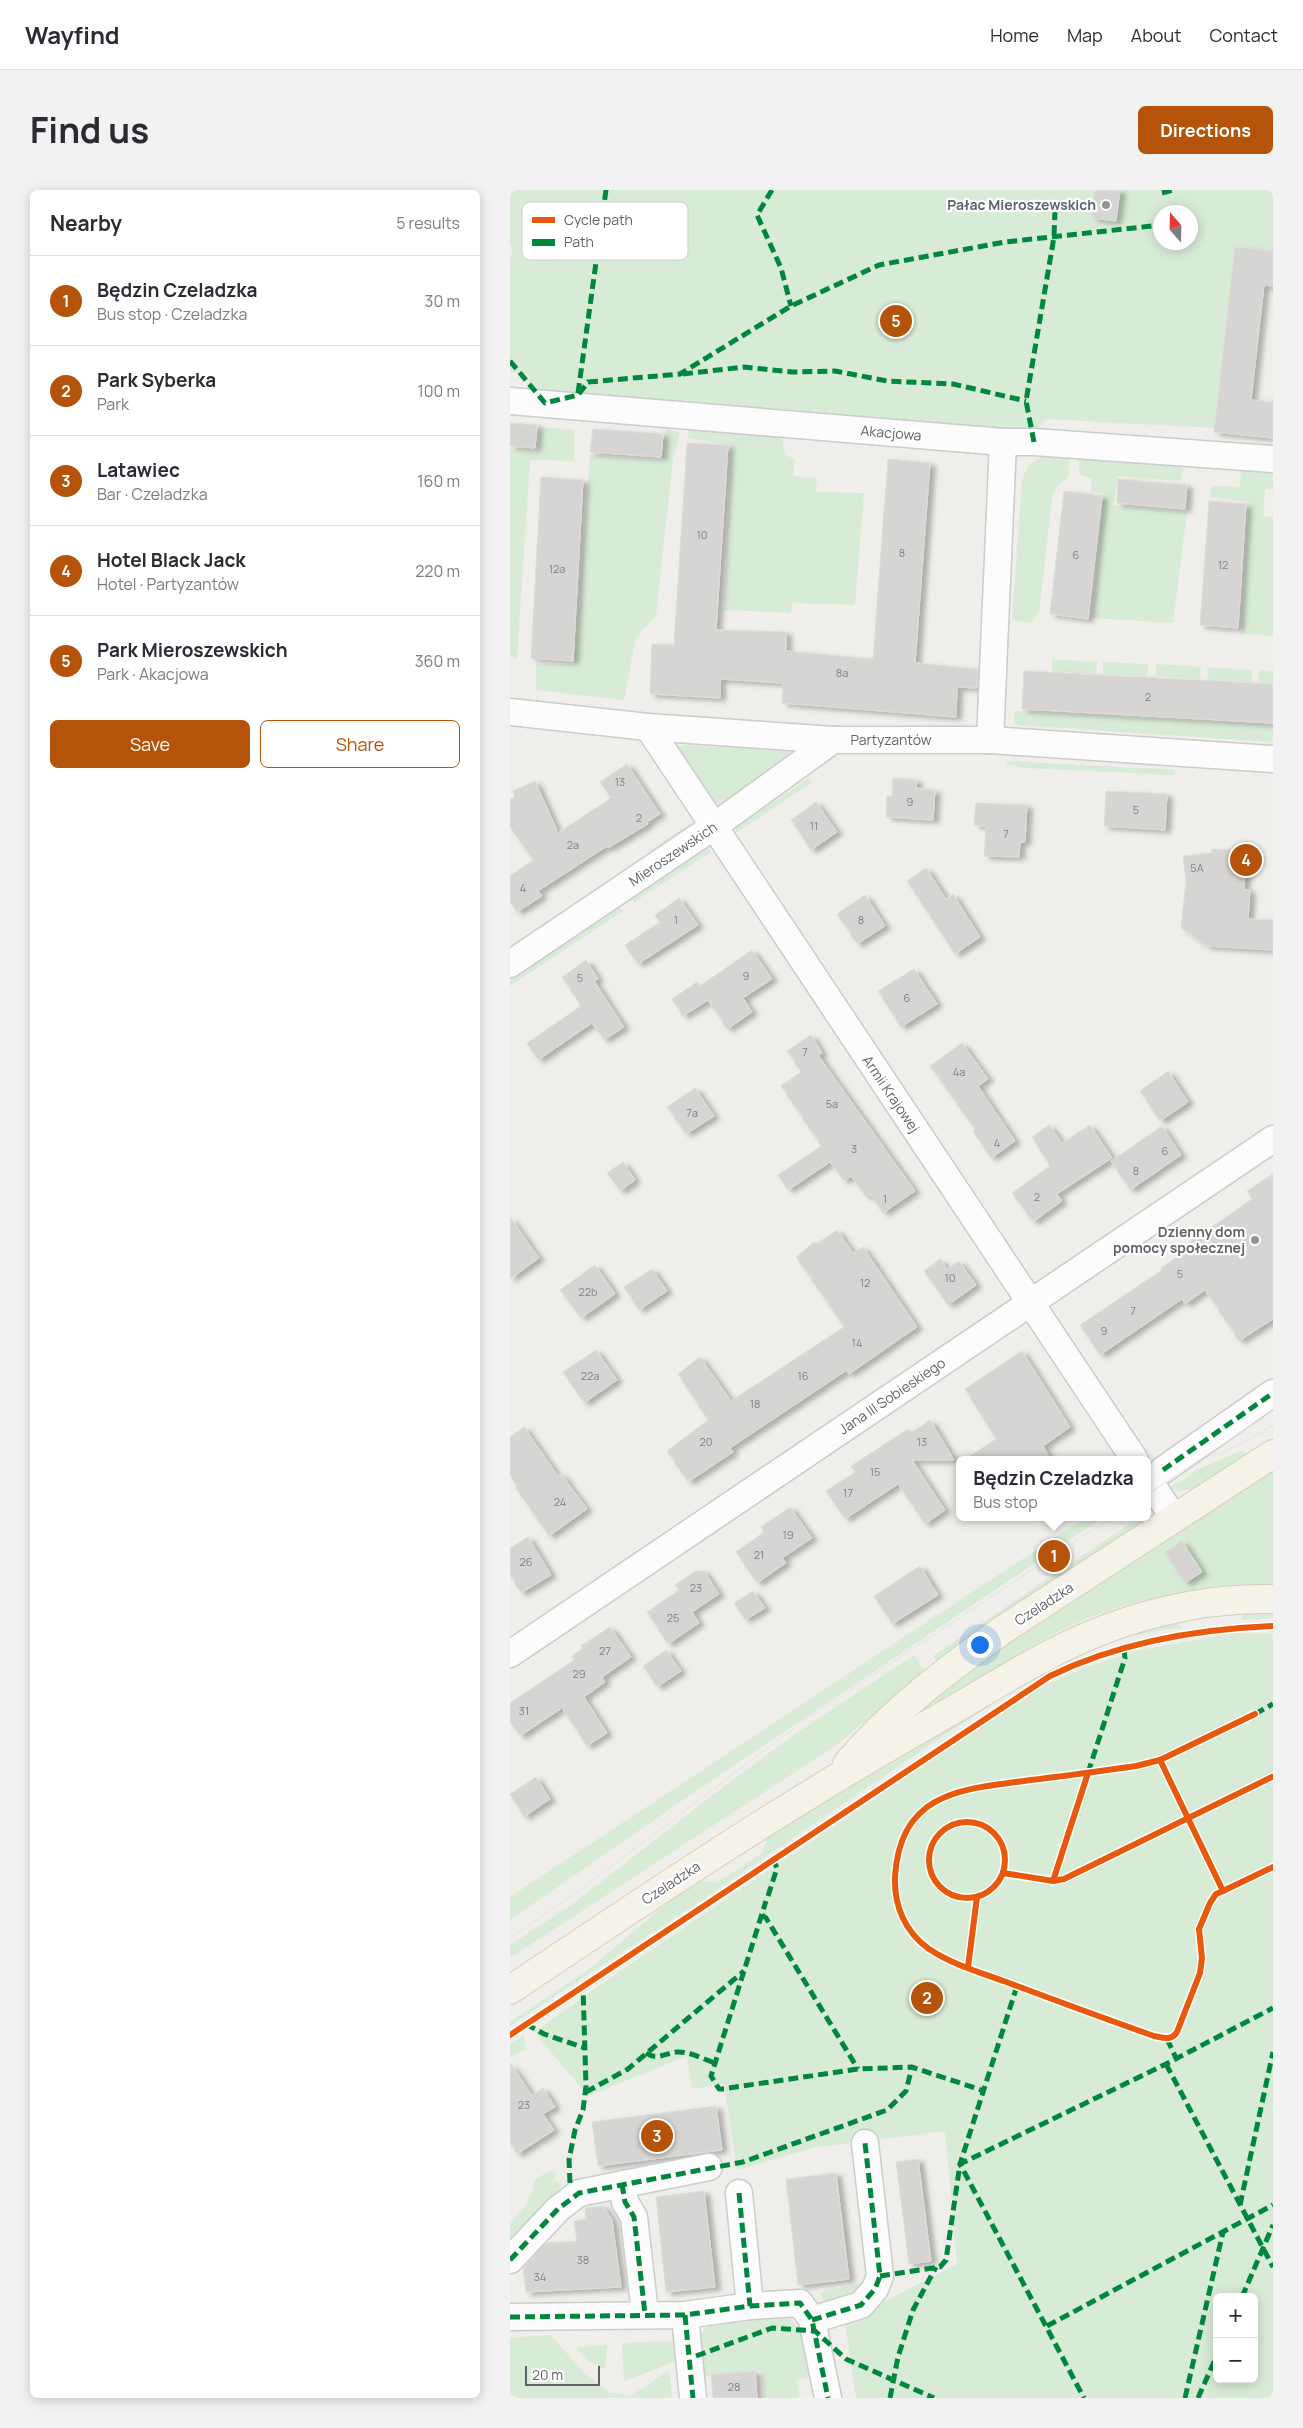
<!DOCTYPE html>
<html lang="en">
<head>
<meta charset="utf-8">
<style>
  :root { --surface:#fff; --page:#f2f2f3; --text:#2b2b33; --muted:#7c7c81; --line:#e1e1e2; --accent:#b45309 }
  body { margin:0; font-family:Manrope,sans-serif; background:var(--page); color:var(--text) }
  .controls { position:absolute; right:15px; bottom:15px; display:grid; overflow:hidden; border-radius:8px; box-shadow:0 2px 12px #0003 }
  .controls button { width:45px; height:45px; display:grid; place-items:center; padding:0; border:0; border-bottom:1px solid var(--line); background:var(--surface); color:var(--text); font:25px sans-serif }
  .compass { position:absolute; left:643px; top:15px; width:45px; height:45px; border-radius:50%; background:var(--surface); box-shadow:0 2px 12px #0003; rotate:340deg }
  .scale { position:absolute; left:15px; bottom:12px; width:75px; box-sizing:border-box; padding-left:5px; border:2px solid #5f6368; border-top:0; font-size:14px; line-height:18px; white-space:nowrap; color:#5f6368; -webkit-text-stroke:4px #fff; paint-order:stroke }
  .you { position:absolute; left:469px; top:1454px; width:18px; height:18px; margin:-12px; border:4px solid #fff; border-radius:50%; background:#1a73e8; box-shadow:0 0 0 8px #1a73e833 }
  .badge { display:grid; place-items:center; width:32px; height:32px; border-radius:50%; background:var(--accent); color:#fff; font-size:16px; font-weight:700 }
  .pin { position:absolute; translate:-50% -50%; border:2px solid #fff; box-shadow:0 1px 5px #0006 }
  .popup { position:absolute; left:446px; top:1266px; width:195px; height:65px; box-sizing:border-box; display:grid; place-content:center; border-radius:8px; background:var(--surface); filter:drop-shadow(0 1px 4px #0005); font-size:16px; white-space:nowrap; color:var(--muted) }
  .popup b { font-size:19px; color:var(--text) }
  .popup::after { content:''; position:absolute; left:50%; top:100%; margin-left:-10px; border:10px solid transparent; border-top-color:var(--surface) }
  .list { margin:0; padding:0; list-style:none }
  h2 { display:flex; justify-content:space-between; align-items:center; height:65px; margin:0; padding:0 20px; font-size:21px }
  h2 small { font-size:16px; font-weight:400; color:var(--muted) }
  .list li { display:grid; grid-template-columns:32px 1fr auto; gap:15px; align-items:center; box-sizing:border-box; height:90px; padding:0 20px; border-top:1px solid var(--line) }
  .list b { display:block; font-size:19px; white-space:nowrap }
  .list p { margin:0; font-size:16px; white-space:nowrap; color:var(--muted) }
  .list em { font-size:16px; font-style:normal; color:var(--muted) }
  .actions { display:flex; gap:10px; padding:15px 20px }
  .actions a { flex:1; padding:11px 0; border:1px solid var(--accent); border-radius:8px; text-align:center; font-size:18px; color:var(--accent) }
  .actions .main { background:var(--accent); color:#fff }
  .map { position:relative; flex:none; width:763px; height:2208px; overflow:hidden; border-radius:8px }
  header { display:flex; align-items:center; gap:30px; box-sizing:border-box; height:70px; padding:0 25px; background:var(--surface); border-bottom:1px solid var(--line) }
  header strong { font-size:24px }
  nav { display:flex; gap:28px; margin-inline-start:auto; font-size:18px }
  .intro { display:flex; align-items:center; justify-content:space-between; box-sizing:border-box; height:120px; padding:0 30px }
  h1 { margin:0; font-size:35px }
  .button { padding:12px 22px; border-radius:8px; background:var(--accent); color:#fff; font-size:18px; font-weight:700 }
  main { display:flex; gap:30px; padding:0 30px }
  aside { flex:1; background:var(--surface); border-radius:8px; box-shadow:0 2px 12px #0003 }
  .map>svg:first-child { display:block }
  .green { fill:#d8ebd6; fill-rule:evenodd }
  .building { fill:#d6d5d3; stroke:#deddd9; filter:url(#shadow) }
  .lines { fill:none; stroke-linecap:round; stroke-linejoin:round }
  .minor-casing { stroke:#cbcccc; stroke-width:29 }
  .major-casing { stroke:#d7ceb8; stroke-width:30 }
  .minor { stroke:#fdfcfc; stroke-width:26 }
  .major { stroke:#f4f2e9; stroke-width:28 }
  .tram { stroke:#e4e4e4; stroke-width:1 }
  .rail { stroke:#e4e4e4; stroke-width:4; stroke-dasharray:1 6; stroke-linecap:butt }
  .quiet { stroke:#00873e; stroke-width:5; stroke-dasharray:10 5; stroke-linecap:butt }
  .cycleway-casing { stroke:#fff; stroke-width:9 }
  .cycleway { stroke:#e8590c; stroke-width:6 }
  .poi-dot { fill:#919496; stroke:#fff; stroke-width:2 }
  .labels { text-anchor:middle; stroke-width:4.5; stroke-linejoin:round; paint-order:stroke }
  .number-label { font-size:11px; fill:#7e8184 }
  .poi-label { font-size:14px; font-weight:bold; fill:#5f6368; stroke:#fff; text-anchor:end }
  .street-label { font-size:14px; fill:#5f6368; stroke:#fff }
  .key { fill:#fff; stroke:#cfd0d2; stroke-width:1 }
  .key-label { font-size:14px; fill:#5f6368 }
</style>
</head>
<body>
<header>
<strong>Wayfind</strong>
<nav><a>Home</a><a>Map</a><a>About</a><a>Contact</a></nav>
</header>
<div class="intro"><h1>Find us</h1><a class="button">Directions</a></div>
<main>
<aside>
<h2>Nearby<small>5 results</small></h2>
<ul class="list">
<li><span class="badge">1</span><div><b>Będzin Czeladzka</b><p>Bus stop · Czeladzka</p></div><em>30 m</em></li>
<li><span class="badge">2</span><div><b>Park Syberka</b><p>Park</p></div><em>100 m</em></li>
<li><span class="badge">3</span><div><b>Latawiec</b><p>Bar · Czeladzka</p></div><em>160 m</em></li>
<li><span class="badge">4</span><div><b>Hotel Black Jack</b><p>Hotel · Partyzantów</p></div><em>220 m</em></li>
<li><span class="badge">5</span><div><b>Park Mieroszewskich</b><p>Park · Akacjowa</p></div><em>360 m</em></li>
</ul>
<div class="actions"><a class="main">Save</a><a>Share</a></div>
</aside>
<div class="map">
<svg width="763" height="2208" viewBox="0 0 763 2208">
  <defs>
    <filter id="shadow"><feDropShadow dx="5.5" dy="3" stdDeviation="2.5" flood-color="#0004"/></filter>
  </defs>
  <rect width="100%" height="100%" fill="#efeeea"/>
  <g class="green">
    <path d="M0,0h763v61l-38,-4 -20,181 -169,-9 -11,14 -457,-38 -46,-7 -5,-14 -17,-2v-112l3,-13 -3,-2zM651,22h30v30h-30z"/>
    <polygon points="30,237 64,240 64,271 20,270 7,469 0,466 0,259 28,261"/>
    <polygon points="156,238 170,243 163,269 146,426 126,447 114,510 26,500 26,474 64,474 80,265 152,270"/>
    <polygon points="179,239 272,248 275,265 285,269 283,286 307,288 306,302 354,303 345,415 282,413 281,423 214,420 221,255 178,248"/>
    <polygon points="531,267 559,267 559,285 543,302 529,422 521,433 502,430 512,290 518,276"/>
    <polygon points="568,269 673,275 671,291 608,286 604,315 677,322 663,433 582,428 594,303 581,302 582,288 570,285"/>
    <polygon points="731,277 763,282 763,299 755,299 753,326 763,327 763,446 731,444 739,312 700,307 701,296 730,297"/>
    <polygon points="542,469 587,472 586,484 542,481"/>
    <polygon points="593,472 638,474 637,486 593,484"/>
    <polygon points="646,474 691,477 690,489 646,486"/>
    <polygon points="698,477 742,480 742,492 697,489"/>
    <polygon points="749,480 763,481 763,493 748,492"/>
    <polygon points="504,521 763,535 763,552 507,535 504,534"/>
    <polygon points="173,555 279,561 280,566 209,614 205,613 169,558"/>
    <polygon points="498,571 665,580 665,585 515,578 496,574"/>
    <polygon points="300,587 301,593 226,643 225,638"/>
    <polygon points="181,633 184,637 142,666 138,662"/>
    <polygon points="196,656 201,662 124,712 120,706"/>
    <polygon points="108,715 113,721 0,796 0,787"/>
    <path d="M733,1260l3,4c-22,15 -50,44 -78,35l24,-15v-2z"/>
    <path d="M763,1278v117c-69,2 -137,11 -201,40 -26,12 -51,28 -76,43 -26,16 -52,31 -78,47v-5l107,-81z"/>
    <polygon points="576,1327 594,1327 186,1601 0,1730 0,1707"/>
    <polygon points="630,1327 636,1327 628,1336 428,1473 423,1466"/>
    <polygon points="763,1422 763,1428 731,1430 734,1423"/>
    <path d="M666,1432l7,6c-47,2 -96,21 -138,42l-105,68 -238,162 -192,126v-4l79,-53 83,-70 28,-19 16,3 47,-30 3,-15 242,-153 93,-43z"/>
    <path d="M726,1443l37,1v764h-417l-11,-76 112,-58 -12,-133 -132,17 -76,22 -13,-86 -32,5 -5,-33 -99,40 -54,-64 96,-68 409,-276 45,-20 56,-18zM707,2107h37v82h-37z"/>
    <polygon points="404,1465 415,1482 325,1556 0,1768 0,1755 64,1713 200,1607 285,1544"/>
    <polygon points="14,1845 15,1859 0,1868 0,1854"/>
    <path d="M39,1981l7,1 -1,6 -4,6 5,-4 6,5 -52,57v-19c13,-13 23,-24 24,-43z"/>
    <polygon points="359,2092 352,2104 314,2113 310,2102"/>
    <polygon points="280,2127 294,2145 303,2186 286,2190 290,2208 254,2208 251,2180 192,2187 188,2146 201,2133"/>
    <polygon points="41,2145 74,2183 99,2202 121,2206 159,2180 162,2208 0,2208 0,2148"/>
    <polygon points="164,2151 170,2155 172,2169 114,2191 112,2153"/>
    <polygon points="97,2155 95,2179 78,2171 65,2157"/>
  </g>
  <g class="building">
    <polygon points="585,0 610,0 606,31 582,28"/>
    <polygon points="725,57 763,61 763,96 754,95 741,210 763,212 763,248 704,242"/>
    <polygon points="0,233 27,235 25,258 0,256"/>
    <polygon points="83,239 153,244 151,267 80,262"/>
    <polygon points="177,253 218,255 206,440 276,442 276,461 363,469 378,269 420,273 405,473 468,479 467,498 447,497 446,527 272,513 273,493 210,489 210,508 140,504 142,454 164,455"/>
    <polygon points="31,287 73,290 63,471 21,468"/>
    <polygon points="608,289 677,295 675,319 607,313"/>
    <polygon points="554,301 592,306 578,429 540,424"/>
    <polygon points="699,311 736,314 728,438 690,435"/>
    <polygon points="514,481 763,494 763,533 512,519"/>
    <polygon points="117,574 150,624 137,632 138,634 98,658 97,656 28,701 32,706 7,722 0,712 0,686 23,670 0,637 0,609 4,608 3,601 25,591 48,643 101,608 90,592"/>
    <polygon points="383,588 407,590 406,598 425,600 423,630 376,627 377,606 382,606"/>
    <polygon points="596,601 657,604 655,640 594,636"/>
    <polygon points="306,612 327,642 301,660 281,630"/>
    <polygon points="466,613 517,615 515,652 510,652 509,667 474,666 476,636 464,635"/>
    <polygon points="702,659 736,661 734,700 740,700 738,729 763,730 763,760 697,756 671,738 676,692 673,666 701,663"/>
    <polygon points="416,678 436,709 443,704 470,747 445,764 397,691"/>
    <polygon points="355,705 375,736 347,754 327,724"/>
    <polygon points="169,708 188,735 128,774 115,755 150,732 145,725"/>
    <polygon points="242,760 262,789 233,808 242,822 217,839 198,810 173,826 162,809 187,792 190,796"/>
    <polygon points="76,770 88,789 84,791 114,837 94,850 82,833 28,870 17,853 71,816 52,787"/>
    <polygon points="404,779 427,814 391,837 368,801"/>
    <polygon points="301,845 312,863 308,865 405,1001 373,1023 360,1004 356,1007 341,986 334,991 320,972 278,1000 268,985 311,956 271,896 291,882 277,861"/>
    <polygon points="452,853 478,889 468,896 505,951 481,968 463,941 465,939 420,876"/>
    <polygon points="658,881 678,912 650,931 630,901"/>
    <polygon points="185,898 204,926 176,944 157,917"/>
    <polygon points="539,935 552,953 580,935 602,968 547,1004 552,1011 523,1032 502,1003 540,976 522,947"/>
    <polygon points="652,936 671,965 620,1000 601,971"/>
    <polygon points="113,972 125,990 110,1001 97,983"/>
    <polygon points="763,984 763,1129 729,1151 695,1100 675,1114 672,1109 590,1165 570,1135 652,1080 651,1078 672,1064 669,1060 742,1009 737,1001"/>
    <polygon points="0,1027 29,1068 0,1089"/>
    <polygon points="327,1040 343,1063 353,1057 407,1137 339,1184 337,1180 220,1258 223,1262 178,1292 157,1261 198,1230 168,1184 190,1167 221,1211 334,1137 286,1067 304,1052 306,1054"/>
    <polygon points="430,1069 437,1079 449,1071 466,1095 438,1115 414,1081"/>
    <polygon points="85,1075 105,1104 71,1128 50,1100"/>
    <polygon points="142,1079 157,1101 129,1120 114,1097"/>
    <polygon points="86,1160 107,1190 74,1213 53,1182"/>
    <polygon points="512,1161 560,1237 533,1256 541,1270 454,1270 486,1249 455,1199"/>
    <polygon points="420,1230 444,1270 402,1270 435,1320 415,1334 388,1294 335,1329 316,1301 345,1282 341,1276 398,1239 401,1243"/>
    <polygon points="14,1237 48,1286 51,1284 77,1319 39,1346 5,1297 7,1296 0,1285 0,1247"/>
    <polygon points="280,1317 302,1348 272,1368 276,1373 247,1393 226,1362 254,1342 251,1337"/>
    <polygon points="18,1347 41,1385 11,1403 0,1385 0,1358"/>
    <polygon points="672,1351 692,1382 675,1393 655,1362"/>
    <polygon points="410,1376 428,1405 382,1434 364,1406"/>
    <polygon points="186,1381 194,1381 209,1404 182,1422 189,1433 158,1454 137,1422 169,1400 165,1395"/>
    <polygon points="243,1401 255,1418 235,1430 224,1413"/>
    <polygon points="100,1437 121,1467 92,1487 95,1492 74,1507 97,1543 77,1556 52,1518 10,1546 0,1531 0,1513 64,1470 62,1466 73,1458 71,1456"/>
    <polygon points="156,1460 171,1481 147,1497 133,1476"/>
    <polygon points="26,1587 40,1609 14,1627 0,1604"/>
    <polygon points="0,1873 22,1905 33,1898 45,1917 33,1924 44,1940 7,1964 0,1953"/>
    <polygon points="206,1916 212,1960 88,1976 82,1932"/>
    <polygon points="408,1969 421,2071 399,2074 386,1972"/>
    <polygon points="326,1983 339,2089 288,2095 276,1989"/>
    <polygon points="194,2001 205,2097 156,2102 146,2007"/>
    <polygon points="93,2016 102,2030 111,2097 16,2102 13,2078 36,2053 67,2051 64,2031 76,2029 75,2018"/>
    <polygon points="245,2181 247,2208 203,2208 201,2185"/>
  </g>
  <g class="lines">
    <g class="minor-casing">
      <g id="minor">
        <polyline points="0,211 493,252 524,252 763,269"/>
        <polyline points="0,522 138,537 323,550 480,550 763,569"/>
        <polyline points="138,537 625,1270"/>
        <polyline points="480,550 493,252"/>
        <polyline points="0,774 203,637 323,550"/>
        <polyline points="653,1280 763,1203"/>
        <polyline points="638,1289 664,1328"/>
        <polyline points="0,1464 763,949"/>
        <polyline points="112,1994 115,2012 124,2027 135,2124"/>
        <polyline points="229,2003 240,2116"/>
        <polyline points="0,2070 48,2019 69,2003 199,1977"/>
        <polyline points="175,2125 183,2208"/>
        <polyline points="0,2127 175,2125 240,2116 290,2113 302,2130 318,2208"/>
        <polyline points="302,2130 351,2115 365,2099 370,2086 355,1953"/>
      </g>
    </g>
    <g class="major-casing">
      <g id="major">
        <path d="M337,1574c45,-53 101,-95 157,-135l269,-175"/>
        <path d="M0,1800c134,-90 268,-180 408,-260 42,-23 83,-50 125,-72 69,-38 151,-61 230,-59"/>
      </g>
    </g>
    <use href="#minor" class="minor"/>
    <use href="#major" class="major"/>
    <g class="tram">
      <polyline points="703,1266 734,1252 763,1235"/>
      <polyline points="638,1304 763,1221"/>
      <polyline points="0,1748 70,1700 292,1532 602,1327"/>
    </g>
    <polyline class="rail" points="594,1835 598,1822"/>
    <g class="quiet">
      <polyline points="262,0 247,25 271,78 281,116"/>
      <polyline points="652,3 663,0"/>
      <polyline points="681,32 683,31"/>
      <polyline points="0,171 35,213 68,205 78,192 170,184 281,116 369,75 495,52 651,35"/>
      <polyline points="173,184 234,177 282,182 325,181 377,191 443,194 516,211"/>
      <polyline points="68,203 96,0"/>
      <polyline points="524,252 516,211 544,47 545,20"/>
      <polyline points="653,1280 763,1203"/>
      <polyline points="745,1524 763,1514"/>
      <polyline points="578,1583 615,1468 614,1460"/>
      <polyline points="258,1706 267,1678 263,1669"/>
      <polyline points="252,1725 256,1728 348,1879"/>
      <polyline points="507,1796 450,1974 574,2208"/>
      <polyline points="16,1834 34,1844 75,1858"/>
      <polyline points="657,1849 666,1868"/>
      <path d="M136,1863c11,8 19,0 31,-1 12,-1 26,7 38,11"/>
      <polyline points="656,1874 763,2077"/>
      <polyline points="219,1898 348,1879 402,1877 474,1901"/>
      <polyline points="214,1899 209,1899 201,1886 256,1711"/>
      <polyline points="76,1902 118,1879 234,1781"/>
      <polyline points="60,1993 59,1970 65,1940 73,1920 76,1896 73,1796"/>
      <polyline points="112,1994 115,2012 124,2027 135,2124"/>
      <polyline points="229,2003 240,2116"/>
      <polyline points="730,2015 763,1862"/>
      <polyline points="0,2070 48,2019 69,2003 233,1972 377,1920 396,1901 402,1877"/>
      <polyline points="370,2086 430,2077 436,2070 450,1974 656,1874 763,1818"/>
      <polyline points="732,2107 763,2035"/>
      <polyline points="175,2125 183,2208"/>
      <polyline points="0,2127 175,2125 240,2116 290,2113 302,2130 318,2208"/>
      <polyline points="302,2130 351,2115 365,2099 370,2086 355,1953"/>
      <polyline points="537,2136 763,2015"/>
      <polyline points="186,2166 262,2138 305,2141 336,2169 424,2208"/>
      <polyline points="380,2208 388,2167 403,2120 426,2077"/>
      <polyline points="675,2208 713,2042"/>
      <polyline points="688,2208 707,2165"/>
    </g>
    <g class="cycleway-casing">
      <g id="cycleway">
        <path d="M650,1570l-24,6c-35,5 -70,10 -105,14 -68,9 -131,11 -136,97 -1,29 10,55 34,72 24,16 53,24 80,34 48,18 97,36 145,53 10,2 17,5 23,-4l23,-59 2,-15 -3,-29 11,-26 6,-9 7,-3 50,-24"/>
        <circle cx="457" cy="1670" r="38"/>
        <polyline points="493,1683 543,1691 554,1689 762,1587"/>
        <polyline points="543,1691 578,1583"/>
        <polyline points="713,1701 650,1570 745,1524"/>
        <polyline points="458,1777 467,1707"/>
        <path d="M0,1845l540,-359c68,-33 148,-47 223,-50"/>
      </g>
    </g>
    <use href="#cycleway" class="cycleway"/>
  </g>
  <g class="poi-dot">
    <circle cx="596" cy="15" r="5"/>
    <circle cx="745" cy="1050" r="5"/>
  </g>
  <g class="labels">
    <g class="number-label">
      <text x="192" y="349">10</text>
      <text x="392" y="367">8</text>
      <text x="566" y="369">6</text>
      <text x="713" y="379">12</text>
      <text x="47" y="383">12a</text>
      <text x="332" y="487">8a</text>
      <text x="638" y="511">2</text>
      <text x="110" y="596">13</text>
      <text x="400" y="616">9</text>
      <text x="626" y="624">5</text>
      <text x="129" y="632">2</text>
      <text x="304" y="640">11</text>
      <text x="496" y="648">7</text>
      <text x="63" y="659">2a</text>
      <text x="687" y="682">5A</text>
      <text x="13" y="702">4</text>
      <text x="166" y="734">1</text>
      <text x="351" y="734">8</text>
      <text x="236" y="790">9</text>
      <text x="70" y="792">5</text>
      <text x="397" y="812">6</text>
      <text x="295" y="866">7</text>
      <text x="449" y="886">4a</text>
      <text x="322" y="918">5a</text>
      <text x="182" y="927">7a</text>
      <text x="487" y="957">4</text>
      <text x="344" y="963">3</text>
      <text x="655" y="965">6</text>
      <text x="626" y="985">8</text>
      <text x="527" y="1011">2</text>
      <text x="375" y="1013">1</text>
      <text x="670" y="1088">5</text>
      <text x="440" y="1092">10</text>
      <text x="355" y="1097">12</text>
      <text x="78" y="1106">22b</text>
      <text x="623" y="1125">7</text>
      <text x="594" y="1145">9</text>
      <text x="347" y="1157">14</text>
      <text x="80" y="1190">22a</text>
      <text x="293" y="1190">16</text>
      <text x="245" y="1218">18</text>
      <text x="196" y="1256">20</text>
      <text x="412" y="1256">13</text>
      <text x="365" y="1286">15</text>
      <text x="338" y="1307">17</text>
      <text x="50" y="1316">24</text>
      <text x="278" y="1349">19</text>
      <text x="249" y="1369">21</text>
      <text x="16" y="1376">26</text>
      <text x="186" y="1402">23</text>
      <text x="163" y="1432">25</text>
      <text x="95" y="1465">27</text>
      <text x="69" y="1488">29</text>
      <text x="14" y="1525">31</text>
      <text x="14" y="1919">23</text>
      <text x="73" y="2074">38</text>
      <text x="30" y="2091">34</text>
      <text x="224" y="2201">28</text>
    </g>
    <g class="poi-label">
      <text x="586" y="20">Pałac Mieroszewskich</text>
      <text x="735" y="1047">Dzienny dom<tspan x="735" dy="16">pomocy społecznej</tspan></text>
    </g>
    <g class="street-label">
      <text transform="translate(381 243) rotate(5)" y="5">Akacjowa</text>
      <text x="381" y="555">Partyzantów</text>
      <text transform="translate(163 664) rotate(-34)" y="5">Mieroszewskich</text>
      <text transform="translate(381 904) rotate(56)" y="5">Armii Krajowej</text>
      <text transform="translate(382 1206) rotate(-34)" y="5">Jana III Sobieskiego</text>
      <text transform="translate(534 1414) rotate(-33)" y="5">Czeladzka</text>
      <text transform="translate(161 1693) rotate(-33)" y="5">Czeladzka</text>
    </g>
  </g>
  <rect x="12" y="12" width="166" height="58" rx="8" class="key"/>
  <rect x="22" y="27" width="23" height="6" fill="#e8590c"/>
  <rect x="22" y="49" width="23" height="7" fill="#00873e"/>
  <g class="key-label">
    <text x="54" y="35">Cycle path</text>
    <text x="54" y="57">Path</text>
  </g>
</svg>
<div class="controls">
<button>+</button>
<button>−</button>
</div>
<svg class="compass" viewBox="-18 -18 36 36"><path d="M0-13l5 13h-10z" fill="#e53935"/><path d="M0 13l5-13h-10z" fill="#7c7c81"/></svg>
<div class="scale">20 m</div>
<div class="you"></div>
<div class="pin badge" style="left:544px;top:1366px">1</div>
<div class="popup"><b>Będzin Czeladzka</b>Bus stop</div>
<div class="pin badge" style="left:417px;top:1808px">2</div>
<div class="pin badge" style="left:147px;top:1946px">3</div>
<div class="pin badge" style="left:736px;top:670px">4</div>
<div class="pin badge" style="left:386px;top:131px">5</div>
</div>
</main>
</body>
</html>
